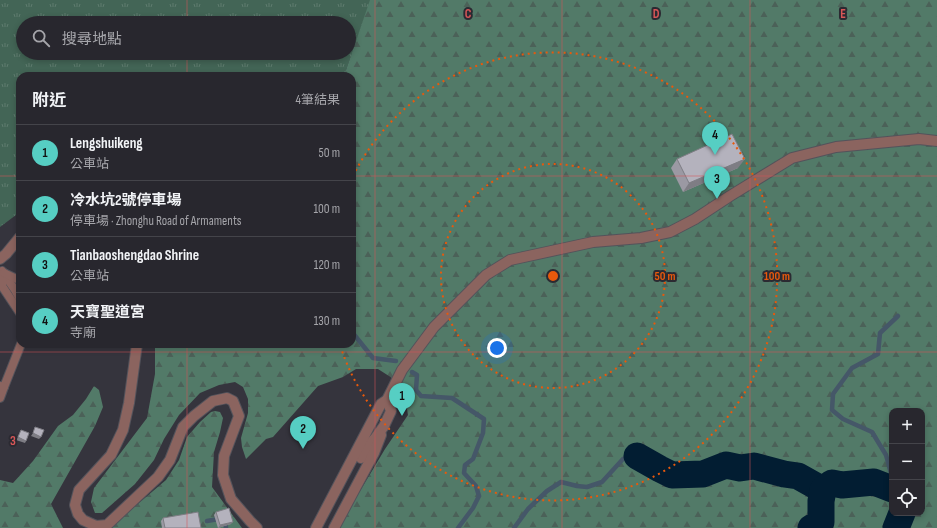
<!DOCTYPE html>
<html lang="zh-TW">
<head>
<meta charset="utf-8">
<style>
  :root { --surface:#28272e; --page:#34333a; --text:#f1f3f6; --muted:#a5a5aa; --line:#44444a; --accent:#56cec3 }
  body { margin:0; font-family:"Sofia Sans Condensed","Noto Sans TC",sans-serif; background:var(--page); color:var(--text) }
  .controls { position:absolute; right:12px; bottom:12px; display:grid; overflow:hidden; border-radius:8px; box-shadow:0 2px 6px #0003 }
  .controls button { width:36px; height:36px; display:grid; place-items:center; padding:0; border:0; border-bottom:1px solid var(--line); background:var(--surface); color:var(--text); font:20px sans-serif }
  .you { position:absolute; left:497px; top:348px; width:14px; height:14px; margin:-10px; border:3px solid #fff; border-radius:50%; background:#1a73e8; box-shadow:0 0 0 6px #1a73e833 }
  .badge { display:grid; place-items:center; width:26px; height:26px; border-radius:50%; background:var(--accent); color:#111; font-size:13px; font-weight:700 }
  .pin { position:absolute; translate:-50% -33px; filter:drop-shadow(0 1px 2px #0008) }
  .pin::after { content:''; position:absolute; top:21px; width:14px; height:12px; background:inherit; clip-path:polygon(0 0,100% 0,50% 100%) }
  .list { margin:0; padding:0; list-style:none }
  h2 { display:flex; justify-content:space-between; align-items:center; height:52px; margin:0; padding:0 16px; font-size:17px }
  h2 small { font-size:13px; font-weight:400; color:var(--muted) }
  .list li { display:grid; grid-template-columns:26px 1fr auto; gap:12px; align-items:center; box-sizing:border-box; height:56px; padding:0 16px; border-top:1px solid var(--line) }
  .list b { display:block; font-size:15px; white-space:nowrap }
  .list p { margin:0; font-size:13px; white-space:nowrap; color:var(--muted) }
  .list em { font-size:13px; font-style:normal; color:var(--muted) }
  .icon { flex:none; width:22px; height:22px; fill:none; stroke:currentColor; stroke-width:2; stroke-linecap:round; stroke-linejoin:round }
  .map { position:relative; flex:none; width:937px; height:528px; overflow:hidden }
  .search { position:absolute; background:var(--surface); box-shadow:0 2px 6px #0003; left:16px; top:16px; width:340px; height:44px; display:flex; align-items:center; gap:10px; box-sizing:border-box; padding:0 14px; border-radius:22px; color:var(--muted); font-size:15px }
  .panel { position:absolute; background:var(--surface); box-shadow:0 2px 6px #0003; left:16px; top:72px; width:340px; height:276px; border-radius:12px }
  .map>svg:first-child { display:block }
  .grass { fill:url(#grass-tufts); fill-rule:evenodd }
  .forest { fill:url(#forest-firs); fill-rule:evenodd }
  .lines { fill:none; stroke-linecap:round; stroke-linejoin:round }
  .stream { stroke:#455768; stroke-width:4.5 }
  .river { stroke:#021d32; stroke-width:27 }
  .service-casing { stroke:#54535b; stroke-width:10 }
  .minor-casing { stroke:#54535b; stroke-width:12 }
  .tertiary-casing { stroke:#54535b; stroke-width:12 }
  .service { stroke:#8b645f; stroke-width:8 }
  .minor { stroke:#8b645f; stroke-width:10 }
  .tertiary { stroke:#8b645f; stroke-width:10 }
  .wall { fill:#9b99a3 }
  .shaded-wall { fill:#7e7d84 }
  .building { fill:#b4b2bd; stroke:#7e7d84 }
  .grid { fill:none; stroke:#d85657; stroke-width:1; stroke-opacity:0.55 }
  .ring { fill:none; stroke:#e8590c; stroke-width:2; stroke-dasharray:2 4 }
  .grid-label { font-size:13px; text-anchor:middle; font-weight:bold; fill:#d85657; stroke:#2b2a32; stroke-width:4; stroke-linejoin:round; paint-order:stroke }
  .centre { fill:#e8590c; stroke:#2b2a32; stroke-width:2 }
  .ring-label { font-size:12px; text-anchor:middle; font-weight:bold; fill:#e8590c; stroke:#2b2a32; stroke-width:4; stroke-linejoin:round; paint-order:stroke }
</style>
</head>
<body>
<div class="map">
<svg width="937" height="528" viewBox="0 0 937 528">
  <defs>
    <pattern id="grass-tufts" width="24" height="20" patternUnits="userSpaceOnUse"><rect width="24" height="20" fill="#436556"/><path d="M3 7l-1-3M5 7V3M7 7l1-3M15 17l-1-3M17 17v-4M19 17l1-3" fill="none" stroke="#5e7b6e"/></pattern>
    <pattern id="forest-firs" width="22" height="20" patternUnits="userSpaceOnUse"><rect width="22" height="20" fill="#527a68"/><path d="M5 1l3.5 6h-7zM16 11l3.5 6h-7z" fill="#4b6158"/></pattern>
  </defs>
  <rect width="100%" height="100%" fill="#35343d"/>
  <path class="grass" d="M0,0h370v2l-24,68 -8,6h-318v136l-20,15zM23,23h326v30h-326z"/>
  <g class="forest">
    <path d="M370,0h567v528h-599l47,-79 23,-34 -5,-30 -25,-16h-22l-13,8 -25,9 -45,51 -7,2 -20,20 -4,-12 -1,-9 7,-25v-14l-5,-12 -8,-5 -16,3 -19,8 -21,22 -15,24 -10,21 -19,24 -33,29h-7l-4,-11 3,-14 53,-70 8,-44v-30h197v-268h-14l8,-6zM892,411h30v102h-30z"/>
    <polygon points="94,386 99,390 103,407 95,426 51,504 63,528 0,528 0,480 13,483 33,461 58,426 73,415 86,399"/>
    <polygon points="215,411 220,412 223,418 220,432 214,452 212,487 242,528 104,528 120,519 166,480 179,460 187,437 200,422 211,412"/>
  </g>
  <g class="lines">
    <g class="stream">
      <polyline points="352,332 373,358 396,361"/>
      <polyline points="412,372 417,375 416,390 421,396 452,398 484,419 483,433 473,459 465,465 464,473 476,486 479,496 473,508 458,528"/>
      <polyline points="892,477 886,455 872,432 843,419 832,410 833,394 852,368 878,354 880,333 898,316"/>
      <polyline points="207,521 224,518 226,528"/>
      <polyline points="514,528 528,509 547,491 561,482 577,486 587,487 602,482 623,459 637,456"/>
    </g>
    <g class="river">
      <polyline points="637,456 660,469 672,475 703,474 726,465 740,468 754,466 784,474 798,476 823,490"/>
      <polyline points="811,528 821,522 821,501 823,490 832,483 842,485 874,482 892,489"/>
      <polyline points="896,528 902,513"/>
    </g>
    <g class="service-casing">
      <g id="service">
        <polyline points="2,271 15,290 20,299"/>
        <polyline points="4,273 2,286 20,313"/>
        <polyline points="4,273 19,280 20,283"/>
        <polyline points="4,387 21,344"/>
        <polyline points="0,398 4,387 1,386"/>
      </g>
    </g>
    <g class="minor-casing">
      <g id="minor">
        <polyline points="361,458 367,447 376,437 384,426 391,411 387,400"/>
        <polyline points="316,528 381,404 387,400 402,370 434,327 486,275 510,260 593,242 641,238 670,232 695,219 730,196 792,158 836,147 919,139 937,141"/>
        <polyline points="334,528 374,453 381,435"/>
      </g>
    </g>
    <g class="tertiary-casing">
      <g id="tertiary">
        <polyline points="0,259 6,254 20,237"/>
        <polyline points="137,344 129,403 123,430 111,455 79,490 75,505 78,514 83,520 96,526 107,525 158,477 170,460 183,427 194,416 213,401 227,398 233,401 239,416 224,456 223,475 231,499 250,521 257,528"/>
      </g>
    </g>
    <use href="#service" class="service"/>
    <use href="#minor" class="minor"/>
    <use href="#tertiary" class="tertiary"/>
  </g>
  <g class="wall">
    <polygon points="677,159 738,168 683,192 671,168"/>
    <polygon points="216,512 231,524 218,528 214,515"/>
    <polygon points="163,518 201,528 162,528 161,521"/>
  </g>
  <g class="shaded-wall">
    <polygon points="745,159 738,168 683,192 689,183"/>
    <polygon points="33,433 41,437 39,439 31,436"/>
    <polygon points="18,437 26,441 25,443 16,440"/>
    <polygon points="233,522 231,524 218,528 220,525"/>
  </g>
  <g class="building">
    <polygon points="732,134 745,159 689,183 677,159"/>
    <polygon points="35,427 44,430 41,437 33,433"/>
    <polygon points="21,430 29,433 26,441 18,437"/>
    <polygon points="229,508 233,522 220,525 216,512"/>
    <polygon points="198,512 201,528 165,528 163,518"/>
  </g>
  <path class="grid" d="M187,0v23M375,0v528M562,0v528M750,0v528M187,53v23M0,176h20M352,176h585M187,344v184M0,352h937"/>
  <g class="ring">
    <circle cx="553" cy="276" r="112"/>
    <path d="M353 176A224 224 0 1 1 340 345"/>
  </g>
  <g class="grid-label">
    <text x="468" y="18">C</text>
    <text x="656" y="18">D</text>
    <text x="843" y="18">E</text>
    <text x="13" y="445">3</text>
  </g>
  <circle cx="553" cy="276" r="6" class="centre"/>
  <g class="ring-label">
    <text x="665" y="280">50 m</text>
    <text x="777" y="280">100 m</text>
  </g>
</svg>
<div class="controls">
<button>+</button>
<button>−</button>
<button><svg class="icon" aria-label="locate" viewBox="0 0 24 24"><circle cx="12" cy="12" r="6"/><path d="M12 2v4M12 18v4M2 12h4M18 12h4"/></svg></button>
</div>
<div class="you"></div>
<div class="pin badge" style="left:402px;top:416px">1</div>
<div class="pin badge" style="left:303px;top:449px">2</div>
<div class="pin badge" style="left:717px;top:199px">3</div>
<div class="pin badge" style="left:715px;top:155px">4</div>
<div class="search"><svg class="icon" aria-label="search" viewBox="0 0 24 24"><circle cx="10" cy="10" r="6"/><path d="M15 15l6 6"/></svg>搜尋地點</div>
<section class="panel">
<h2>附近<small>4筆結果</small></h2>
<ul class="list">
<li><span class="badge">1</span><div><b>Lengshuikeng</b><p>公車站</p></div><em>50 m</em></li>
<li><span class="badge">2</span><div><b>冷水坑2號停車場</b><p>停車場 · Zhonghu Road of Armaments</p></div><em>100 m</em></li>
<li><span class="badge">3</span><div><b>Tianbaoshengdao Shrine</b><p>公車站</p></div><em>120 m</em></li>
<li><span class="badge">4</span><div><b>天寶聖道宮</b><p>寺廟</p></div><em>130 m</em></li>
</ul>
</section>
</div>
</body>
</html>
